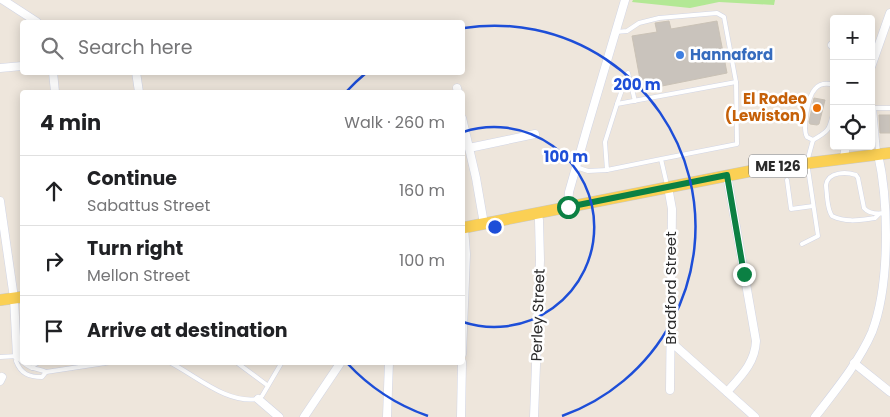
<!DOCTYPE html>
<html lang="en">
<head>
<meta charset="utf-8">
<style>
  :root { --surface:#fff; --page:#f6f6f6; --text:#202124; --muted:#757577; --line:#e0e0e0 }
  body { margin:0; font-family:Poppins,sans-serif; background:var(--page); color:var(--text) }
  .controls { position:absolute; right:15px; top:15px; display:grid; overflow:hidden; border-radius:5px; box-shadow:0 2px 12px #0003 }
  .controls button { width:45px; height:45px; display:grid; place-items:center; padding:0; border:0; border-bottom:1px solid var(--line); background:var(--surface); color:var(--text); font:25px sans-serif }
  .stop { position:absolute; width:15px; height:15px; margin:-11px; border:4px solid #0b8043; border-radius:50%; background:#fff }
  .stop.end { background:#0b8043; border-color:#fff; box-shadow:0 1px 5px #0008 }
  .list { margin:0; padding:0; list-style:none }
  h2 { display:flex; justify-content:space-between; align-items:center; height:65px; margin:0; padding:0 20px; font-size:21px }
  h2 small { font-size:16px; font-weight:400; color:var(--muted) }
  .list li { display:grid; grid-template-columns:32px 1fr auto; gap:15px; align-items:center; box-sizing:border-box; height:70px; padding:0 20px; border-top:1px solid var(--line) }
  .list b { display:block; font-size:19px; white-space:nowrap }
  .list p { margin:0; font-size:16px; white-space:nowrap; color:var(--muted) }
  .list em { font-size:16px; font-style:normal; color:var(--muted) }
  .icon { flex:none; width:28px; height:28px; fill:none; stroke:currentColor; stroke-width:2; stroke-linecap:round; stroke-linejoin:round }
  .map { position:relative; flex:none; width:890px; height:417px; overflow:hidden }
  .search { position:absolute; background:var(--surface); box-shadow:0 2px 12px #0003; left:20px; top:20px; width:445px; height:55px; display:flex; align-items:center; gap:12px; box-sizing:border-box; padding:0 18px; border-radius:5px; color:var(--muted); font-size:19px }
  .panel { position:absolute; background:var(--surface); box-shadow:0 2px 12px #0003; left:20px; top:90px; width:445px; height:275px; border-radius:5px }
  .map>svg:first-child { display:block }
  .green { fill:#b3e895 }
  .building { fill:#c9c3bc; stroke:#cac2b6 }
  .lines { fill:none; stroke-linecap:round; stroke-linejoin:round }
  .service-casing { stroke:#d1d5e5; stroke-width:5 }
  .minor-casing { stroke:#d1d5e5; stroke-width:9 }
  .primary-casing { stroke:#c8c8c8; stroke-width:12 }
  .service { stroke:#fff; stroke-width:4 }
  .minor { stroke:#fff; stroke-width:8 }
  .primary { stroke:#fbd054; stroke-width:11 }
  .route { stroke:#0b8043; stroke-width:6 }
  .ring { fill:none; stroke:#1d4ed8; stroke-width:2.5 }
  .shop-dot { fill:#3f7fe0; stroke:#fff; stroke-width:2 }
  .food-dot { fill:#e8710a; stroke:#fff; stroke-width:2 }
  .labels { text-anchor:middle; stroke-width:5; stroke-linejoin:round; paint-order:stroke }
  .shield { fill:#fff; stroke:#6b6b6b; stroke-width:1 }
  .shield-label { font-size:14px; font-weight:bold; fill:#2b2b2b }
  .shop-label { font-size:15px; font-weight:bold; fill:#366cbe; stroke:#fff; text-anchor:start }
  .food-label { font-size:15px; font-weight:bold; fill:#c56008; stroke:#fff; text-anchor:end }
  .street-label { font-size:15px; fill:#2b2b2b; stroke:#fff }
  .centre { fill:#1d4ed8; stroke:#fff; stroke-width:2.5 }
  .ring-label { font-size:15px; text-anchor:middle; font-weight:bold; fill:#1d4ed8; stroke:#fff; stroke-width:5; stroke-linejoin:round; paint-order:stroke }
</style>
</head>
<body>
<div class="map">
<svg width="890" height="417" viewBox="0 0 890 417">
  <rect width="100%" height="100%" fill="#eee6dc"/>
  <polygon class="green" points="633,0 775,0 774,5 719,2 690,8 632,2"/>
  <g class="building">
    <polygon points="669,21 671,29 717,21 727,73 642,90 632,36 657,32 655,23"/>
    <polygon points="814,98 825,100 819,124 817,125 810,124 809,122"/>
    <polygon points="879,115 890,115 890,133 880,133"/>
  </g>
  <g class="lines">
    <g class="service-casing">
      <g id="service">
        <polyline points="616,32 627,31 639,23 659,18 717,13 724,17 736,82"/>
        <polyline points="617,104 628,73 635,101"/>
        <polyline points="871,107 874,108 878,152"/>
        <polyline points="874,108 890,108"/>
        <path d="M813,140l-6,-3c-5,-8 1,-41 8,-48 5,-6 12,-6 19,-4"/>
        <polyline points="661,159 607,170 605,142 617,104 736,82 737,144 661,159 667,185"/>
        <polyline points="576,167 588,171 607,170"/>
        <polyline points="787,180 791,209 813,206"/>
        <path d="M879,214l-4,4c-15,2 -28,5 -43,-2 -4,-6 -4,-12 -5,-19 0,-4 -1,-9 -1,-12 2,-14 21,-13 30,-10l2,3 6,30c5,6 14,6 21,5"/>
        <path d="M802,244l16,-8 -11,-74 6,-22c18,-10 16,-11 21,-30"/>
        <path d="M0,357l17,-1 -1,5c5,13 13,16 26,16l4,-5"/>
        <path d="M18,358c5,4 8,8 15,10 5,2 8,1 13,4l66,-10"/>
        <path d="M169,362c28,14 57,42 89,37l4,-3 20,-34"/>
        <polyline points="236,362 267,385"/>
        <polyline points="32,368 34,365 39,362"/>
      </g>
    </g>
    <g class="minor-casing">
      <g id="minor">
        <polyline points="3,0 37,22"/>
        <polyline points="832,45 834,47"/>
        <polyline points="871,67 890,13"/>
        <polyline points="0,68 22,66"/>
        <polyline points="53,72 55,92"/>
        <polyline points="136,72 139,92"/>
        <polyline points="457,88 458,92"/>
        <polyline points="462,118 476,178 484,224"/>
        <polyline points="469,148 535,134"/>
        <polyline points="844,157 846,146"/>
        <path d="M727,175l29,166c-1,22 -15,35 -29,51"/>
        <polyline points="668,187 672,209 670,390"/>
        <polyline points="0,201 14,298 17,356"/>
        <polyline points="568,207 569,192 586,132 625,0"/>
        <polyline points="671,342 755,417"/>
        <polyline points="462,354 466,254 464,228"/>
        <polyline points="854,363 890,392"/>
        <polyline points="0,381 2,377"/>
        <polyline points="258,399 279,417"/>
        <polyline points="304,417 341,362"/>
        <polyline points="387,417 389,362"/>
        <polyline points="461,417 462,362"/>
        <polyline points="534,417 540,260 539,220 537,213"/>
        <path d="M815,417c20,-26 44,-55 57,-85 18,-47 17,-129 6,-178"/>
      </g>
    </g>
    <g class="primary-casing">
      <g id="primary">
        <polyline points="462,228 761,169 890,153"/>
        <polyline points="0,300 22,297"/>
      </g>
    </g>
    <use href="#service" class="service"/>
    <use href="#minor" class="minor"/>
    <use href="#primary" class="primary"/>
  </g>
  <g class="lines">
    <polyline class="route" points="568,207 727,175 744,274"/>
  </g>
  <g class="ring">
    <path d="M463 132A100 100 0 1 1 463 322"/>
    <path d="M428 416A201 201 0 0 1 347 363M347 91A201 201 0 0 1 366 73M464 28A201 201 0 0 1 562 416"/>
  </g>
  <circle class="shop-dot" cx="680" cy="55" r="5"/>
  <circle class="food-dot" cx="817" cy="108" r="5"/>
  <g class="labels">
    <rect class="shield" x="749" y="154.5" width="58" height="23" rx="4"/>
    <g class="shield-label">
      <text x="778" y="171">ME 126</text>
    </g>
    <g class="shop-label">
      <text x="690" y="60">Hannaford</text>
    </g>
    <g class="food-label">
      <text x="807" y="104">El Rodeo<tspan x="807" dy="17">(Lewiston)</tspan></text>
    </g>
    <g class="street-label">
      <text transform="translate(671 288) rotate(-90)" y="5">Bradford Street</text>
      <text transform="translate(538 315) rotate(-88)" y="5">Perley Street</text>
    </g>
  </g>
  <circle cx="495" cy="227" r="8" class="centre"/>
  <g class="ring-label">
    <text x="637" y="90">200 m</text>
    <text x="566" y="162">100 m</text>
  </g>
</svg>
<div class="controls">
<button>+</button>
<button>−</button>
<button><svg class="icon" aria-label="locate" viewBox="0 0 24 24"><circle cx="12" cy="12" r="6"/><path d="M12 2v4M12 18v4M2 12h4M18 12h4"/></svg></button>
</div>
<div class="stop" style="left:568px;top:207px"></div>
<div class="stop end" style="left:744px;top:274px"></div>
<div class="search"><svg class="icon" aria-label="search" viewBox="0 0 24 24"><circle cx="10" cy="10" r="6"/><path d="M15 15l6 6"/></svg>Search here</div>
<section class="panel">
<h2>4 min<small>Walk · 260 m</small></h2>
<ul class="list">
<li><svg class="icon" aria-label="ahead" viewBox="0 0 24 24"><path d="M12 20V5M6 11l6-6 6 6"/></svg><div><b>Continue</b><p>Sabattus Street</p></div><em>160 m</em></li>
<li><svg class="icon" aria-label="right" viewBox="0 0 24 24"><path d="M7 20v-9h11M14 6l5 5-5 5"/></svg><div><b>Turn right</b><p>Mellon Street</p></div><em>100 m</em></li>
<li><svg class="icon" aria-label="arrive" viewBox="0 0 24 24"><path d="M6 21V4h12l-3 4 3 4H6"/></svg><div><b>Arrive at destination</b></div></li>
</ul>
</section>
</div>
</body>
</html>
